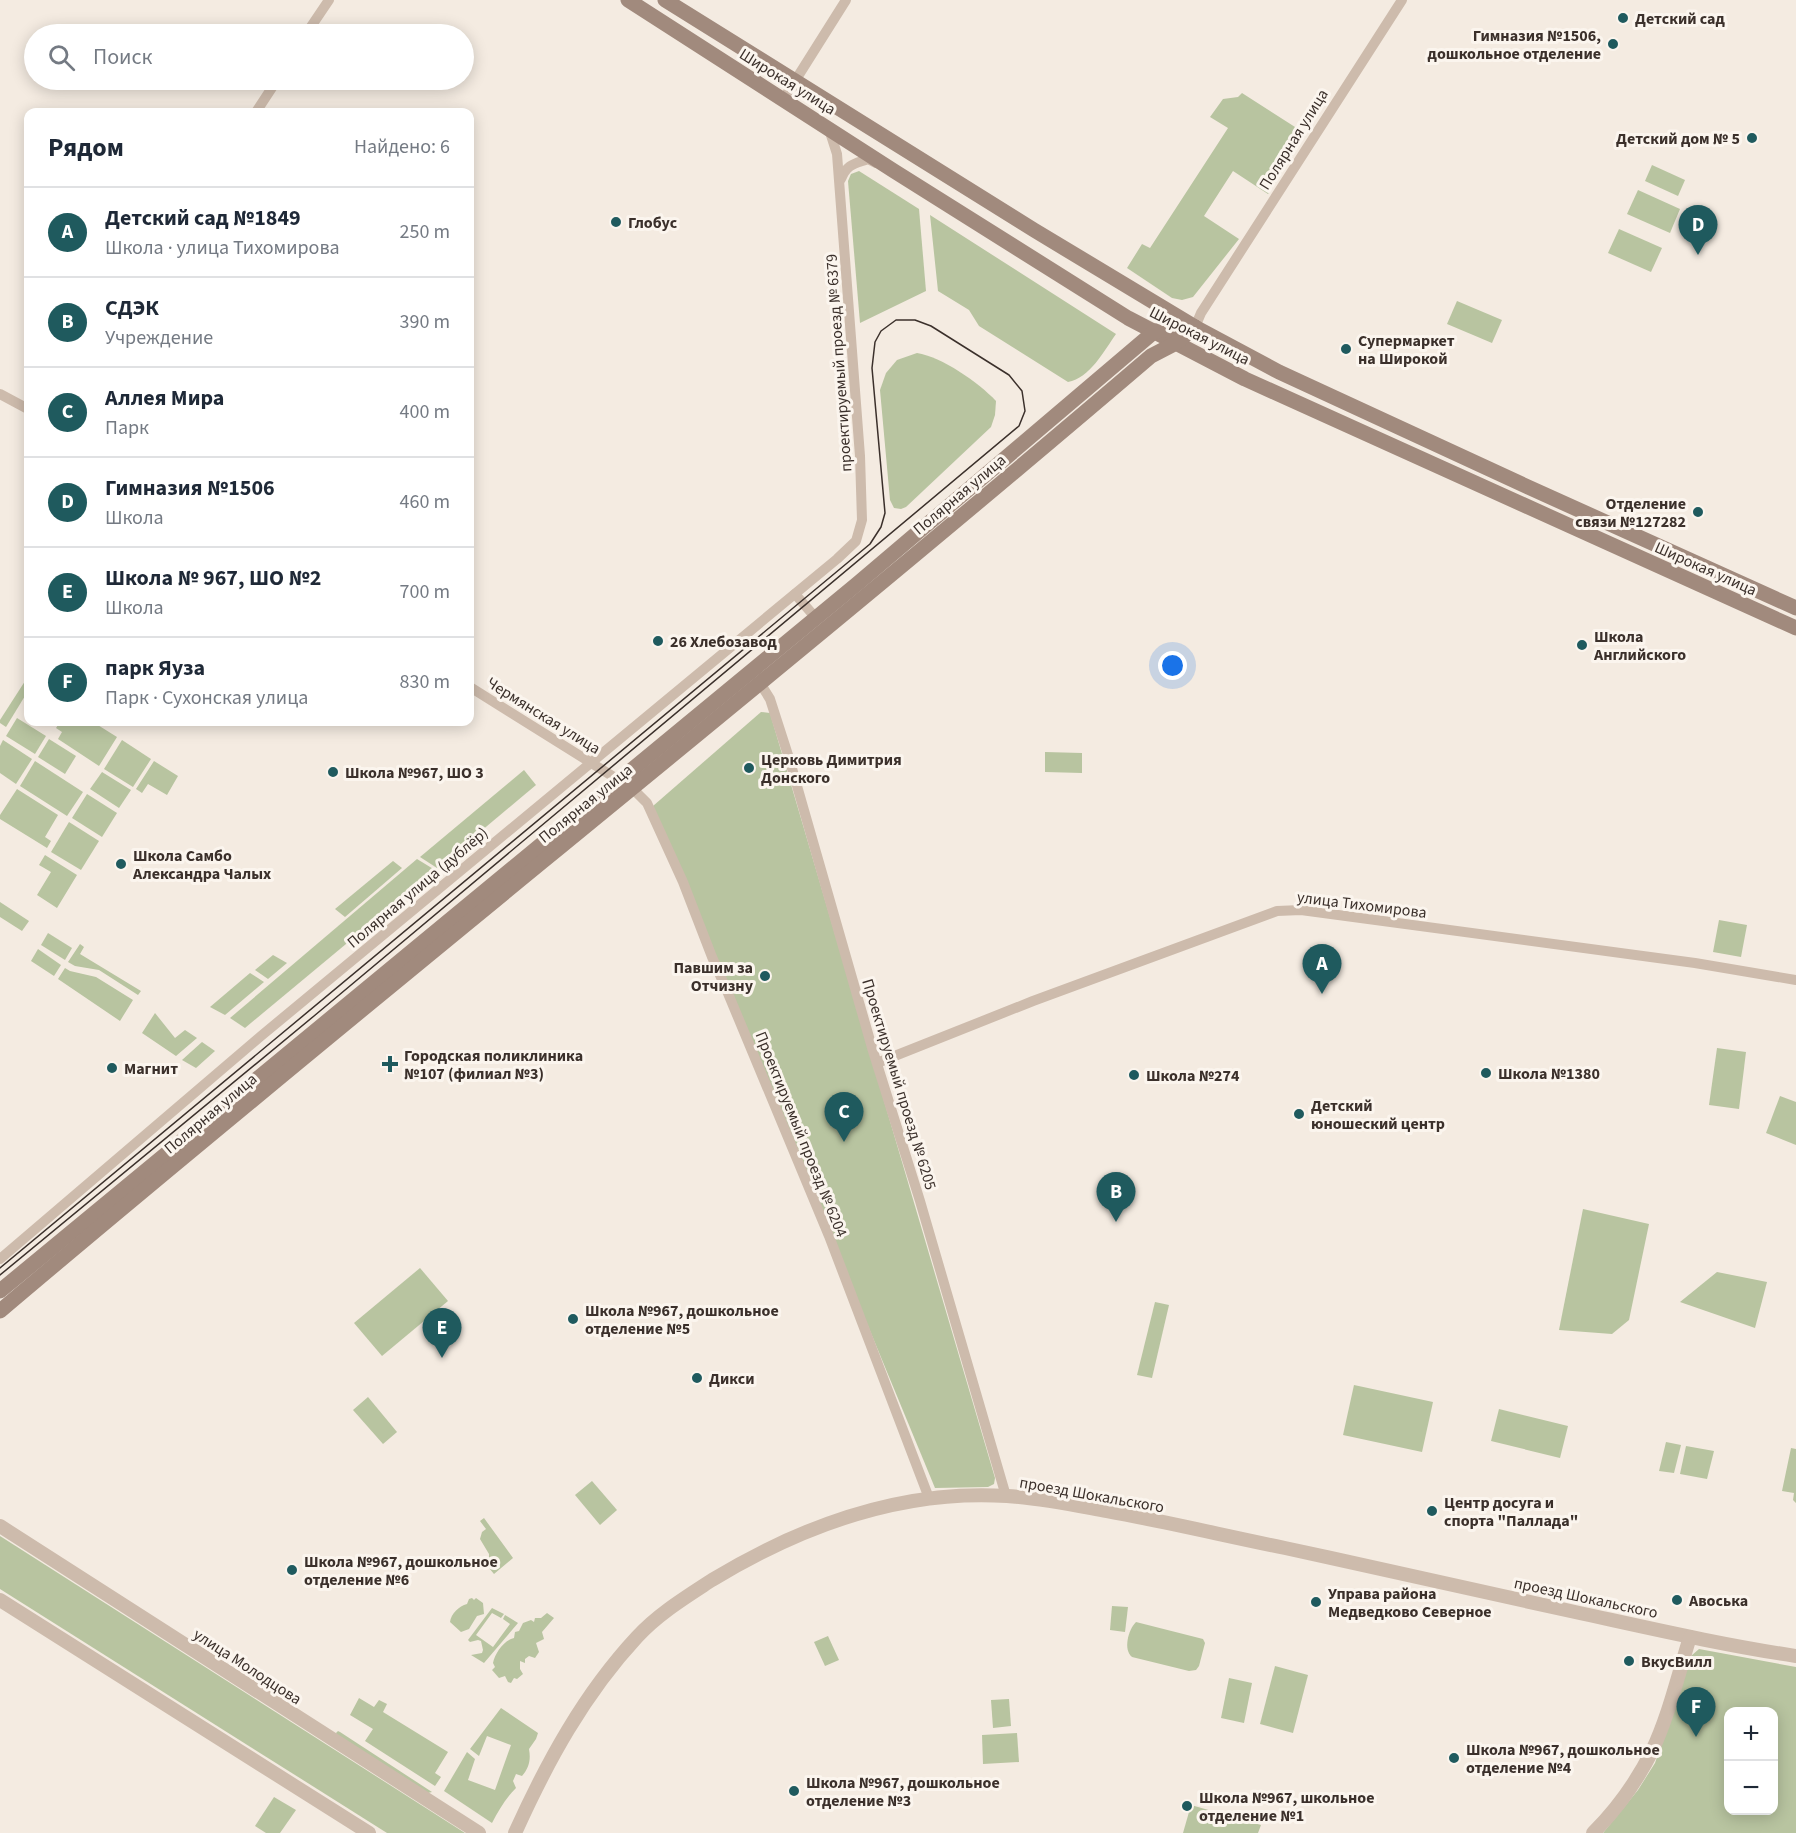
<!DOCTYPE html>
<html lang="ru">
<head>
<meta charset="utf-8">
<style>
  :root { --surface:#fff; --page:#f6f6f7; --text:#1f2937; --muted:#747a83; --line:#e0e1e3; --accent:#1f5a5e }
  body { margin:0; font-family:"Source Sans 3",sans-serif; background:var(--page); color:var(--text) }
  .controls { position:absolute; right:18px; bottom:18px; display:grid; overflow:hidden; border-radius:12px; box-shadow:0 3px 15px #0003 }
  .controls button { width:54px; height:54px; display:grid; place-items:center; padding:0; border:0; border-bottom:2px solid var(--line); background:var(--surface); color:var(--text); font:30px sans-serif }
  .you { position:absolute; left:1173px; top:666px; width:21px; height:21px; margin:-15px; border:4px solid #fff; border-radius:50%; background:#1a73e8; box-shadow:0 0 0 9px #1a73e833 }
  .badge { display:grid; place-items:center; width:39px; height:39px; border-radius:50%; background:var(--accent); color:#fff; font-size:20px; font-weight:700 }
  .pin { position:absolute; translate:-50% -50px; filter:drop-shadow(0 2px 3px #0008) }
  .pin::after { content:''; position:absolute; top:32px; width:21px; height:18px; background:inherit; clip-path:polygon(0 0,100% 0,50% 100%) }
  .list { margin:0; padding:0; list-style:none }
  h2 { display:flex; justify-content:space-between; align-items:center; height:78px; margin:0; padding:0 24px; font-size:26px }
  h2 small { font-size:20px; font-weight:400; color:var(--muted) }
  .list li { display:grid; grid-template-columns:39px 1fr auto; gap:18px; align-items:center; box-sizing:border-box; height:90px; padding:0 24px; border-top:2px solid var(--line) }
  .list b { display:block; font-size:22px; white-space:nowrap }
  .list p { margin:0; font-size:20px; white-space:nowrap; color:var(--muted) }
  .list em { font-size:20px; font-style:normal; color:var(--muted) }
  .icon { flex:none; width:33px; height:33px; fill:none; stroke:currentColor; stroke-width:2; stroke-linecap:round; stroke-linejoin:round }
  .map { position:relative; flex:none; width:1796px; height:1833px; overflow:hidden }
  .search { position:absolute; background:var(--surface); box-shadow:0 3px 15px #0003; left:24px; top:24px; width:450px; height:66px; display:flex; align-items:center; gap:15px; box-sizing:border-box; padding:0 21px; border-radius:33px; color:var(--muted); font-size:22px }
  .panel { position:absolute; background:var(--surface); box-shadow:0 3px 15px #0003; left:24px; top:108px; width:450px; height:618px; border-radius:12px }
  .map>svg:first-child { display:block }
  .green { fill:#b8c4a0; fill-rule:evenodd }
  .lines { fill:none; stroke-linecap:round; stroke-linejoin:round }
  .minor { stroke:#cdbbac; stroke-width:10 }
  .tertiary { stroke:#cdbbac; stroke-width:14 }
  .secondary { stroke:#a18a7d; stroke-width:15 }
  .tram { stroke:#3b302b; stroke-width:1.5 }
  .poi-dot { fill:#1f5a5e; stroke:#fbf5ee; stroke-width:2 }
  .labels { text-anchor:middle; stroke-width:6; stroke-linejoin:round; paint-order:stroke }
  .poi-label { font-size:16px; font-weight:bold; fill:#3b302b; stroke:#fbf5ee; text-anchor:start }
  .street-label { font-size:16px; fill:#3b302b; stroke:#fbf5ee }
</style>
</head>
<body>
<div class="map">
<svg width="1796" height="1833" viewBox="0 0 1796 1833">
  <rect width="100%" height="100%" fill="#f4ebe1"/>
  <g class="green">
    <polygon points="1242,93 1306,134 1268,194 1233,171 1204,216 1239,239 1193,297 1182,300 1172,298 1127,268 1142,244 1150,248 1228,128 1210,117 1223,99 1238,97"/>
    <polygon points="1652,165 1685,180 1678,196 1645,181"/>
    <polygon points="859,171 919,209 926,291 860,323 848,181 851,174"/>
    <polygon points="1638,190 1680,209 1670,233 1627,214"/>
    <path d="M930,215l186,119c-12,17 -26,44 -48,48l-89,-56 -10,-16 -31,-19z"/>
    <polygon points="1619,229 1662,248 1651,272 1608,253"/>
    <polygon points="1457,301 1502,320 1492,343 1447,324"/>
    <path d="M917,353c25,4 61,29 79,48l-1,14 -4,12 -85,80 -5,2 -7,-1 -4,-8 -10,-110 6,-17 11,-13z"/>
    <polygon points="27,678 28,679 28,691 6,727 0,723 0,720"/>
    <polygon points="761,712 770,713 995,1478 994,1484 988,1487 935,1488 653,806"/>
    <polygon points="17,718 46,736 35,754 6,736"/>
    <polygon points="60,722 93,722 117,737 99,766 58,739 62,732 56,728"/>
    <polygon points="49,739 76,756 65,774 38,757"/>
    <polygon points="3,740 32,759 16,784 0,773 0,746"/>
    <polygon points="122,740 151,759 133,787 104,769"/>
    <polygon points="1045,752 1082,753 1082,773 1045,772"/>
    <polygon points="35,761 83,792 67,816 20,786"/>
    <polygon points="154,761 178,776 167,795 148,784 142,793 136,789"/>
    <polygon points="524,770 536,785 437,868 420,857"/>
    <polygon points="102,772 131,790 119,808 90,789"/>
    <polygon points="17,789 58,815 45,837 51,841 47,848 0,819 0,815"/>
    <polygon points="87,794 117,813 102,837 72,818"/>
    <polygon points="69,822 99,841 81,870 51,852"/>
    <polygon points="45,855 77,875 57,908 37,895 51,872 39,865"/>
    <polygon points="417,859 435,870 245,1028 230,1018"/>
    <polygon points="393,861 402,868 345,917 335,909"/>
    <polygon points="0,902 29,921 22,931 0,917"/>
    <polygon points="1719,920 1747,925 1741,957 1713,952"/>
    <polygon points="48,933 72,948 65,960 41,945"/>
    <polygon points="80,944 84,947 80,954 141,991 138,995 99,970 75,966 68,962"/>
    <polygon points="38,949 61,965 54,976 31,961"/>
    <polygon points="273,955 287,963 268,979 255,970"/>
    <polygon points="65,968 70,971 96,977 133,1000 120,1021 58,979"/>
    <polygon points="250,973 264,982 225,1015 210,1007"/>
    <polygon points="155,1013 175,1038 185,1030 197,1038 176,1056 142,1033"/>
    <polygon points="202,1042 215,1051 196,1068 182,1060"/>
    <polygon points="1717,1048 1746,1052 1739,1109 1709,1105"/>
    <polygon points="1780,1096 1796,1102 1796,1145 1766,1133"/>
    <polygon points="1583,1209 1649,1224 1629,1320 1612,1334 1559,1330"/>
    <polygon points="420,1268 448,1301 382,1356 354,1323"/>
    <polygon points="1717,1272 1767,1282 1755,1328 1680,1302"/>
    <polygon points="1155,1302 1169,1305 1152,1378 1137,1375"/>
    <polygon points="1354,1385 1433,1402 1422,1452 1343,1435"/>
    <polygon points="368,1397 397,1432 383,1444 353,1410"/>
    <polygon points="1499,1409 1568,1426 1560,1458 1491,1441"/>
    <polygon points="1666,1442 1681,1445 1674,1473 1659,1471"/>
    <polygon points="1686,1446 1714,1451 1707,1479 1680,1474"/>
    <polygon points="1791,1448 1796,1449 1796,1503 1793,1500 1794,1493 1782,1491"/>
    <polygon points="592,1481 617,1510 600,1525 575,1495"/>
    <polygon points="484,1518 513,1558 494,1574 489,1568 489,1554 480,1539 482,1532 486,1529 480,1521"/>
    <polygon points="0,1536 465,1833 387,1833 0,1589"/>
    <path d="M472,1598l2,2 2,-2 7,5 1,11 -7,2 -8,13 -8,3 -11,-10c1,-8 9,-16 17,-18l2,-5z"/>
    <polygon points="1112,1606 1128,1607 1125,1632 1110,1630"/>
    <polygon points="492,1608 504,1614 501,1618 492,1613 476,1635 493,1647 510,1624 503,1619 505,1615 518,1623 484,1663 471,1655 482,1653 483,1650 481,1641 478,1640 470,1642 468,1640"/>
    <path d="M547,1613l7,5 -12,14 2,7 -8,4 3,9 -4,6 -6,-2 -4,3v4l-5,-2v8l3,5 -6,5 -3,-1 -3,5 -3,-1 -3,-6 -6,2 -7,-8 3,-3 -2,-4c2,-10 11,-23 21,-25l1,-6 4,-1 4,-8 8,-3 3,2 1,-4h6z"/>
    <path d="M1136,1622l67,17 2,4 -6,23 -3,4 -7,1 -57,-14c-9,-7 -4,-27 4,-35z"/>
    <polygon points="828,1636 839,1660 825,1666 814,1642"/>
    <path d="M1699,1649l97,18v166h-193l35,-43 17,-27 36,-107zM1728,1712h46v98h-46z"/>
    <polygon points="1275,1666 1308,1675 1293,1733 1260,1724"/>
    <polygon points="1229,1678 1252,1683 1244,1723 1221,1718"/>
    <polygon points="359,1698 374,1707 379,1700 387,1704 383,1712 448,1752 435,1773 441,1777 435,1786 365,1741 373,1729 350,1715"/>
    <polygon points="1009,1699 1011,1726 993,1728 991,1700"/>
    <path d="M501,1708l37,25 -2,6 -7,10c2,11 0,19 -7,27l-6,-2 -3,7 3,7c-11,11 -17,22 -24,35l-48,-32 23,-39 8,7 -7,21 27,10 16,-45 -24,-9 -8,20 -9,-7z"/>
    <polygon points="338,1731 340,1732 432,1792 428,1793 337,1736 336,1733"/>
    <polygon points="1017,1733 1019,1762 983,1764 982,1735"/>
    <polygon points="274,1797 296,1810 280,1833 266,1833 255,1826"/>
    <polygon points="1191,1805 1261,1825 1258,1833 1183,1833"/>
  </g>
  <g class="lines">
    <g class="minor">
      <polyline points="306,34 329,0"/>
      <polyline points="783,100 846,0"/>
      <polyline points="256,112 277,80"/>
      <path d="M841,179c6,-15 13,-15 27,-20l8,4"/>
      <polyline points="1195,327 1201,313 1402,0"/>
      <polyline points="0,394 28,409"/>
      <polyline points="795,594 815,617"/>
      <polyline points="760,683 770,699 789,758 873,1051 920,1201 1006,1496"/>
      <polyline points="470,687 633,789 647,803 683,882 712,957 727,991 829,1236 929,1498"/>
      <polyline points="877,1063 1033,1001 1277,911 1301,910 1695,963 1796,980"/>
      <polyline points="0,1259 261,1036 837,559 856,541 862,520 860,456 837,154 829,129"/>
    </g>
    <g class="tertiary">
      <polyline points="0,1526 479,1833"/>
      <polyline points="0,1600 369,1833"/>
      <path d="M515,1833c32,-71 69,-139 122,-196 21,-23 49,-40 75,-57 89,-54 189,-91 295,-84 34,2 67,9 100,15 60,11 119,25 178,37 97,21 194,43 290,64 74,16 147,33 221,44"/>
      <path d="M1593,1833c24,-24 44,-52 59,-82 17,-36 26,-76 38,-114"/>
    </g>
    <g class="secondary">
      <polyline points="628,0 894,171 1128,318 1245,379 1796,628"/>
      <polyline points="665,0 1034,230 1195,327 1279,372 1528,487 1796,608"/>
      <polyline points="0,1291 857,584 1155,331 1195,327"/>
      <path d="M0,1311c380,-322 772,-631 1151,-955l25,-13 19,-16"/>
    </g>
    <polyline class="tram" points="0,1268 870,544 881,527 885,513 872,368 875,342 881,331 896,320 915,320 931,326 1009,375 1022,391 1025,411 1019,426 314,1016 0,1275"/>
  </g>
  <g class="poi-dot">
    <circle cx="1623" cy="18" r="6"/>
    <circle cx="1613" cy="44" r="6"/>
    <circle cx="1752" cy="138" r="6"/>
    <circle cx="616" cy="222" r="6"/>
    <circle cx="1346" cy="349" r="6"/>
    <circle cx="1698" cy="512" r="6"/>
    <circle cx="658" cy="641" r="6"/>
    <circle cx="1582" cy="645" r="6"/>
    <circle cx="749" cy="768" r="6"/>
    <circle cx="333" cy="772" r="6"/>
    <circle cx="121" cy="864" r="6"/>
    <circle cx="765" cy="976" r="6"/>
    <path d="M387 1055h6v6h6v6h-6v6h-6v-6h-6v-6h6z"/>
    <circle cx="112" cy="1068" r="6"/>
    <circle cx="1486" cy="1073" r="6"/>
    <circle cx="1134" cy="1075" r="6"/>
    <circle cx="1299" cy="1114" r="6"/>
    <circle cx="573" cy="1319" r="6"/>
    <circle cx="697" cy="1378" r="6"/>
    <circle cx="1432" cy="1511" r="6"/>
    <circle cx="292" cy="1570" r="6"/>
    <circle cx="1677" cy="1600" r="6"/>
    <circle cx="1316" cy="1602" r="6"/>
    <circle cx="1629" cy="1661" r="6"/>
    <circle cx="1454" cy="1758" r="6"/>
    <circle cx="794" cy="1791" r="6"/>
    <circle cx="1187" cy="1806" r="6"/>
  </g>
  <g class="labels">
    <g class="poi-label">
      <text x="1635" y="24">Детский сад</text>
      <text x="1601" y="41" text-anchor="end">Гимназия №1506,<tspan x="1601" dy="18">дошкольное отделение</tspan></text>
      <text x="1740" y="144" text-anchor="end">Детский дом № 5</text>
      <text x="628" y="228">Глобус</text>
      <text x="1358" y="346">Супермаркет<tspan x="1358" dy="18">на Широкой</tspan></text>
      <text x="1686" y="509" text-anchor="end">Отделение<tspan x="1686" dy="18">связи №127282</tspan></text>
      <text x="1594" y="642">Школа<tspan x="1594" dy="18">Английского</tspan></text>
      <text x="670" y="647">26 Хлебозавод</text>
      <text x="761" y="765">Церковь Димитрия<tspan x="761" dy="18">Донского</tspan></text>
      <text x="345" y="778">Школа №967, ШО 3</text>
      <text x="133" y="861">Школа Самбо<tspan x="133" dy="18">Александра Чалых</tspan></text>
      <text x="753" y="973" text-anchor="end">Павшим за<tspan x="753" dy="18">Отчизну</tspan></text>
      <text x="404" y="1061">Городская поликлиника<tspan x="404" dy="18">№107 (филиал №3)</tspan></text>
      <text x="124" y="1074">Магнит</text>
      <text x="1498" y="1079">Школа №1380</text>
      <text x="1146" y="1081">Школа №274</text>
      <text x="1311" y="1111">Детский<tspan x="1311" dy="18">юношеский центр</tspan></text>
      <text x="585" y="1316">Школа №967, дошкольное<tspan x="585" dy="18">отделение №5</tspan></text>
      <text x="709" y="1384">Дикси</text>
      <text x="1444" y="1508">Центр досуга и<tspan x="1444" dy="18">спорта "Паллада"</tspan></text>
      <text x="304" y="1567">Школа №967, дошкольное<tspan x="304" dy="18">отделение №6</tspan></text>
      <text x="1328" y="1599">Управа района<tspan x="1328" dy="18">Медведково Северное</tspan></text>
      <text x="1689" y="1606">Авоська</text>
      <text x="1641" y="1667">ВкусВилл</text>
      <text x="1466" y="1755">Школа №967, дошкольное<tspan x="1466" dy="18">отделение №4</tspan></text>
      <text x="806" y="1788">Школа №967, дошкольное<tspan x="806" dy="18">отделение №3</tspan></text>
      <text x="1199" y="1803">Школа №967, школьное<tspan x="1199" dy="18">отделение №1</tspan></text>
    </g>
    <g class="street-label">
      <text transform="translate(788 81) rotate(32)" y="6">Широкая улица</text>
      <text transform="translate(1293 139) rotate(-58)" y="6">Полярная улица</text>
      <text transform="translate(1200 335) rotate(27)" y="6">Широкая улица</text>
      <text transform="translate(838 363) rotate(-94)" y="6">проектируемый проезд № 6379</text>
      <text transform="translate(959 494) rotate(-40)" y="6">Полярная улица</text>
      <text transform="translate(1706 568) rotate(24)" y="6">Широкая улица</text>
      <text transform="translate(544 715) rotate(32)" y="6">Чермянская улица</text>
      <text transform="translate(585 803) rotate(-39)" y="6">Полярная улица</text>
      <text transform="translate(417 887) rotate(-40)" y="6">Полярная улица (дублёр)</text>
      <text transform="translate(1362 904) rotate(7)" y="6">улица Тихомирова</text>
      <text transform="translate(900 1084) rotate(73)" y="6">Проектируемый проезд № 6205</text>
      <text transform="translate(210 1113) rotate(-40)" y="6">Полярная улица</text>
      <text transform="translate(802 1134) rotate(68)" y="6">Проектируемый проезд № 6204</text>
      <text transform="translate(1092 1494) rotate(10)" y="6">проезд Шокальского</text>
      <text transform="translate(1586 1597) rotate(12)" y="6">проезд Шокальского</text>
      <text transform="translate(248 1666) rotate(33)" y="6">улица Молодцова</text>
    </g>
  </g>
</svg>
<div class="controls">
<button>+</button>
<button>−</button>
</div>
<div class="you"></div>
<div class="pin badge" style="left:1322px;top:994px">A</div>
<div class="pin badge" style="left:1116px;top:1222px">B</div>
<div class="pin badge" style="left:844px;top:1142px">C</div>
<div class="pin badge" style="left:1698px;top:255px">D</div>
<div class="pin badge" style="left:442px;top:1358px">E</div>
<div class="pin badge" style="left:1696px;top:1737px">F</div>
<div class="search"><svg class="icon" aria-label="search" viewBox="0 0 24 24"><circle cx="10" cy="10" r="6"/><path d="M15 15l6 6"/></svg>Поиск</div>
<section class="panel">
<h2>Рядом<small>Найдено: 6</small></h2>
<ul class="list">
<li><span class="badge">A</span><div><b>Детский сад №1849</b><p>Школа · улица Тихомирова</p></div><em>250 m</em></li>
<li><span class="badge">B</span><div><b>СДЭК</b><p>Учреждение</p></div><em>390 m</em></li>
<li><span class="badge">C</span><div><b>Аллея Мира</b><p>Парк</p></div><em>400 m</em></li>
<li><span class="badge">D</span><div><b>Гимназия №1506</b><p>Школа</p></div><em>460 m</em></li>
<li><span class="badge">E</span><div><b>Школа № 967, ШО №2</b><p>Школа</p></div><em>700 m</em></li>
<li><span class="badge">F</span><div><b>парк Яуза</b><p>Парк · Сухонская улица</p></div><em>830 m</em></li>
</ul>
</section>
</div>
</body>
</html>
